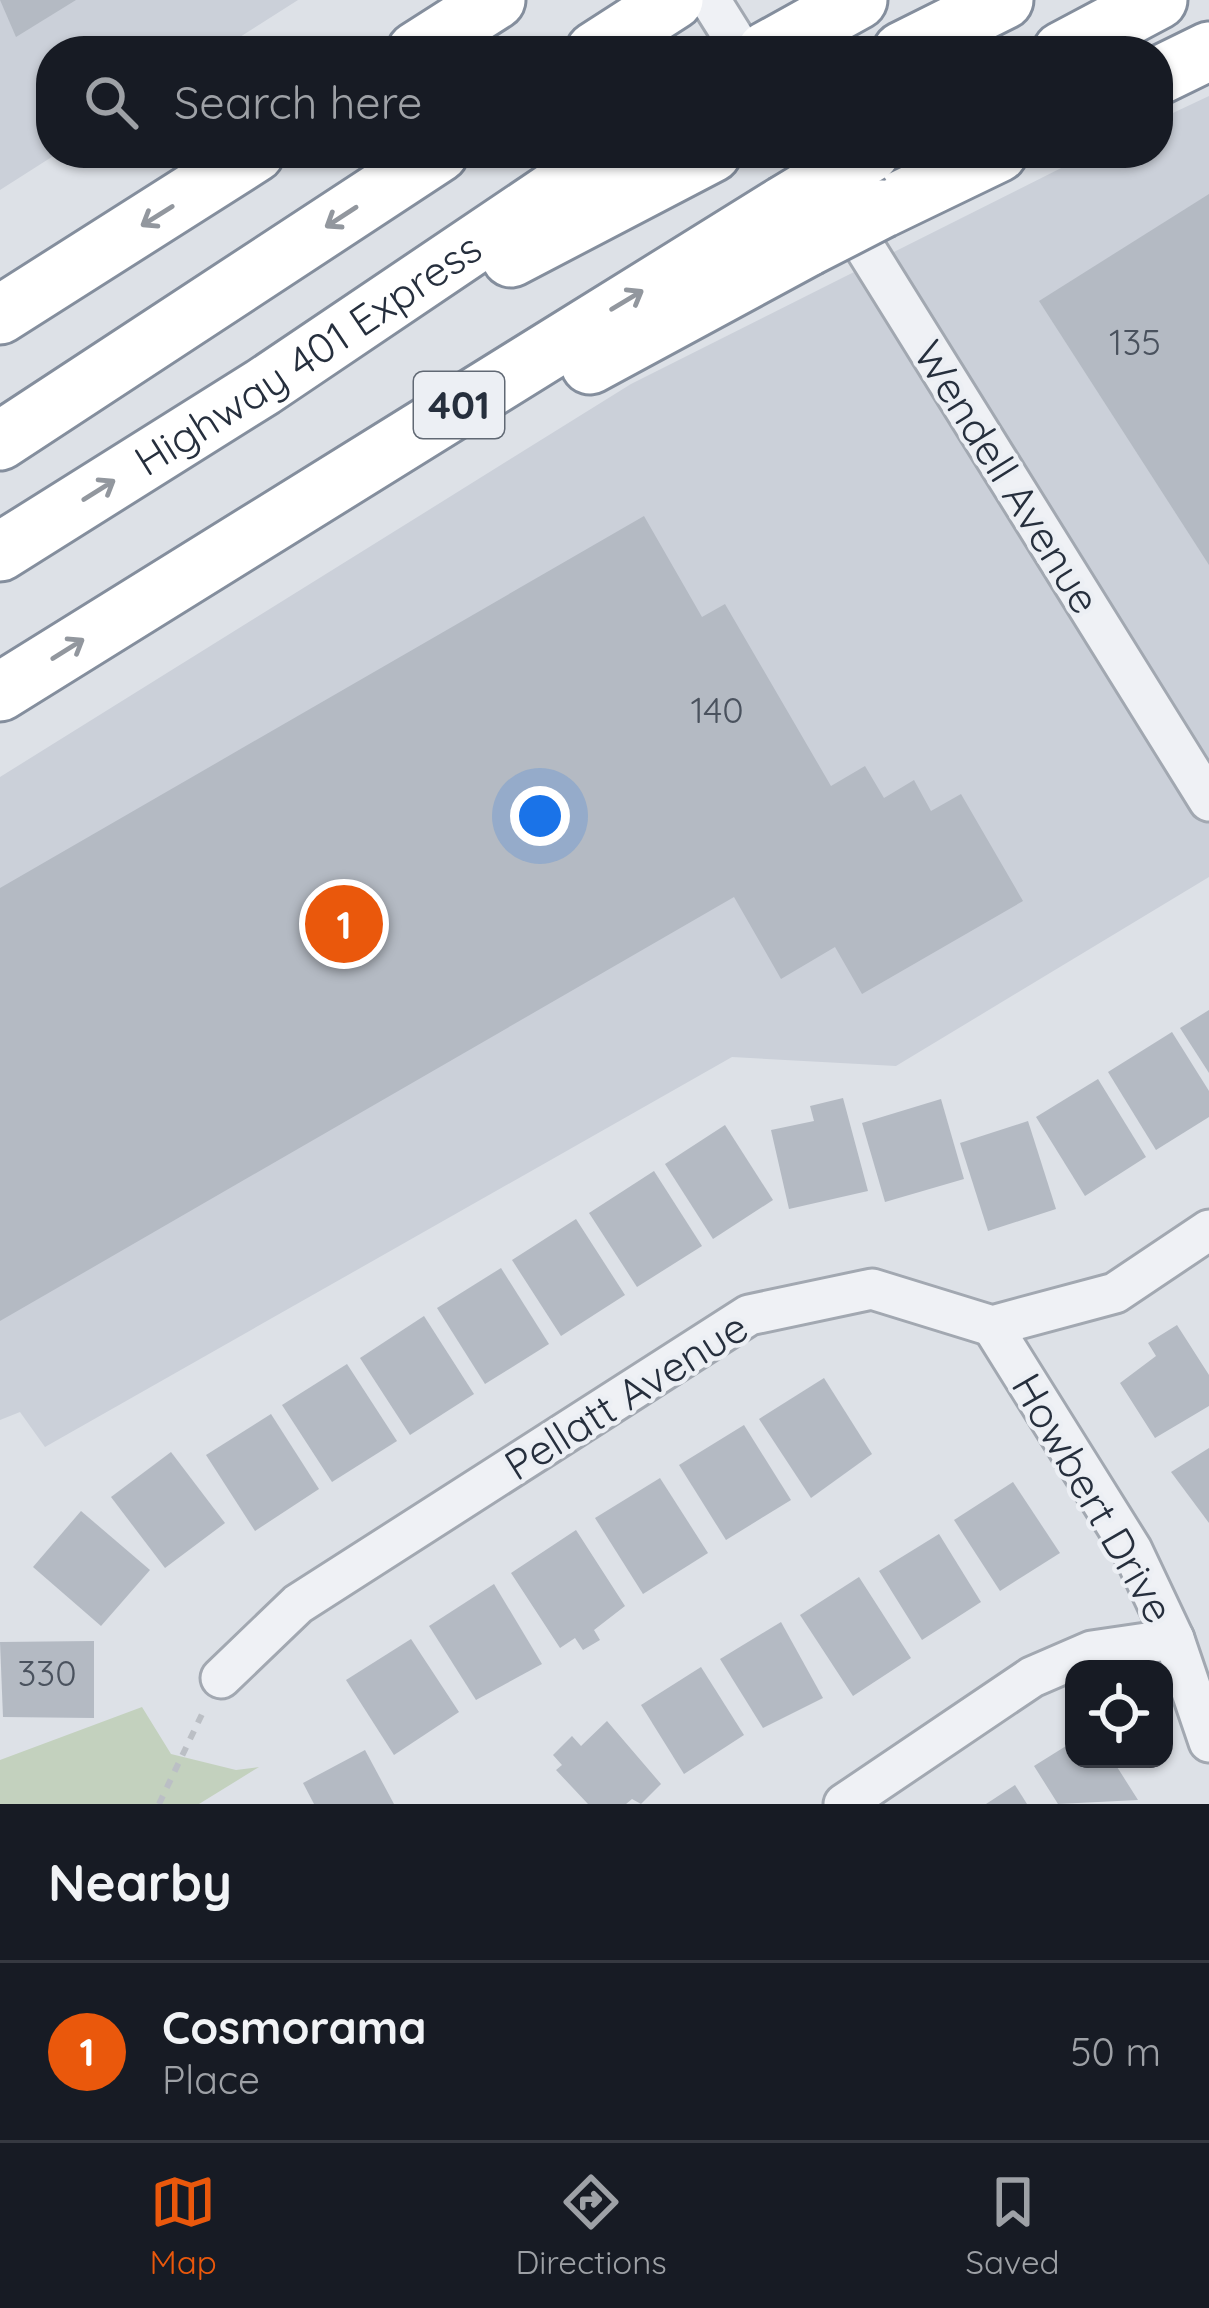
<!DOCTYPE html>
<html lang="en">
<head>
<meta charset="utf-8">
<style>
  :root { --surface:#171b24; --page:#20242c; --text:#f1f3f6; --muted:#9ea1a6; --line:#363941; --accent:#ea580c }
  body { margin:0; font-family:Quicksand,sans-serif; background:var(--page); color:var(--text) }
  .controls { position:absolute; right:36px; bottom:36px; display:grid; overflow:hidden; border-radius:24px; box-shadow:0 3px 9px #0004 }
  .controls button { width:108px; height:108px; display:grid; place-items:center; padding:0; border:0; border-bottom:3px solid var(--line); background:var(--surface); color:var(--text); font:60px sans-serif }
  .you { position:absolute; left:540px; top:816px; width:42px; height:42px; margin:-30px; border:9px solid #fff; border-radius:50%; background:#1a73e8; box-shadow:0 0 0 18px #1a73e833 }
  .badge { display:grid; place-items:center; width:78px; height:78px; border-radius:50%; background:var(--accent); color:#fff; font-size:39px; font-weight:700 }
  .pin { position:absolute; translate:-50% -50%; border:6px solid #fff; box-shadow:0 3px 12px #0006 }
  .list { margin:0; padding:0; list-style:none }
  h2 { display:flex; justify-content:space-between; align-items:center; height:156px; margin:0; padding:0 48px; font-size:51px }
  h2 small { font-size:39px; font-weight:400; color:var(--muted) }
  .list li { display:grid; grid-template-columns:78px 1fr auto; gap:36px; align-items:center; box-sizing:border-box; height:180px; padding:0 48px; border-top:3px solid var(--line) }
  .list b { display:block; font-size:45px; white-space:nowrap }
  .list p { margin:0; font-size:39px; white-space:nowrap; color:var(--muted) }
  .list em { font-size:39px; font-style:normal; color:var(--muted) }
  .icon { flex:none; width:66px; height:66px; fill:none; stroke:currentColor; stroke-width:2; stroke-linecap:round; stroke-linejoin:round }
  .map { position:relative; flex:none; width:1209px; height:1804px; overflow:hidden }
  .search { position:absolute; background:var(--surface); box-shadow:0 3px 9px #0004; left:36px; right:36px; top:36px; height:132px; display:flex; align-items:center; gap:30px; box-sizing:border-box; padding:0 42px; border-radius:48px; color:var(--muted); font-size:45px }
  .sheet { height:336px; background:var(--surface) }
  nav { display:flex; justify-content:space-around; align-items:center; box-sizing:border-box; height:168px; border-top:3px solid var(--line); background:var(--surface); font-size:33px; color:var(--muted) }
  nav a { display:grid; justify-items:center; gap:6px }
  nav .on { color:var(--accent) }
  .map>svg:first-child { display:block }
  .built { fill:#cbd0d9 }
  .green { fill:#c3d1be }
  .building { fill:#b4bac3 }
  .lines { fill:none; stroke-linecap:round; stroke-linejoin:round }
  .minor-casing { stroke:#a2a8b1; stroke-width:45 }
  .highway-casing { stroke:#848e9d; stroke-width:63 }
  .path { stroke:#bbbfc5; stroke-width:6; stroke-dasharray:9 9; stroke-linecap:butt }
  .minor { stroke:#eff1f5; stroke-width:39 }
  .highway { stroke:#fff; stroke-width:57 }
  .highway-bridge-casing { stroke:#848e9d; stroke-width:63; stroke-linecap:butt }
  .highway-bridge { stroke:#fff; stroke-width:57 }
  .oneway { stroke:#92979e }
  .labels { text-anchor:middle; stroke-width:9; stroke-linejoin:round; paint-order:stroke }
  .number-label { font-size:36px; fill:#4a525e }
  .shield { fill:#eceff4; stroke:#616974; stroke-width:3 }
  .shield-label { font-size:39px; font-weight:bold; fill:#262f3d }
  .street-label { font-size:42px; fill:#262f3d; stroke:#eceff4 }
</style>
</head>
<body>
<div class="map">
<svg width="1209" height="1804" viewBox="0 0 1209 1804">
  <rect width="100%" height="100%" fill="#dde1e7"/>
  <g class="built">
    <polygon points="0,0 298,0 218,51 51,51 51,153 58,153 0,190"/>
    <polygon points="1209,96 1209,877 896,1066 732,1057 45,1447 20,1412 0,1420 0,777 631,384 1091,153 1158,153 1158,120"/>
  </g>
  <polygon class="green" points="142,1707 171,1754 236,1770 259,1767 199,1804 0,1804 0,1760"/>
  <g class="building">
    <polygon points="0,0 76,0 16,37"/>
    <polygon points="1209,194 1209,565 1039,301"/>
    <polygon points="644,516 702,617 725,604 831,786 865,766 884,798 914,780 931,811 961,794 1023,901 862,994 835,947 781,979 734,897 0,1321 0,888"/>
    <polygon points="1209,1010 1209,1073 1180,1028"/>
    <polygon points="1172,1032 1209,1091 1209,1117 1156,1150 1108,1072"/>
    <polygon points="1098,1079 1146,1157 1085,1196 1036,1117"/>
    <polygon points="843,1098 868,1191 789,1209 771,1130 814,1121 810,1106"/>
    <polygon points="941,1099 964,1179 885,1202 862,1123"/>
    <polygon points="1028,1121 1056,1209 988,1231 960,1143"/>
    <polygon points="725,1125 773,1200 713,1239 665,1164"/>
    <polygon points="654,1171 702,1246 637,1287 589,1213"/>
    <polygon points="576,1219 625,1295 561,1336 512,1260"/>
    <polygon points="501,1268 549,1344 485,1384 437,1308"/>
    <polygon points="424,1316 474,1394 410,1435 360,1358"/>
    <polygon points="1177,1325 1209,1375 1209,1406 1155,1438 1120,1383 1156,1356 1148,1343"/>
    <polygon points="347,1364 397,1441 332,1482 282,1405"/>
    <polygon points="824,1378 872,1454 811,1498 759,1419"/>
    <polygon points="271,1414 319,1489 255,1531 206,1455"/>
    <polygon points="744,1425 791,1500 726,1540 679,1465"/>
    <polygon points="1209,1448 1209,1523 1171,1472"/>
    <polygon points="171,1452 225,1523 165,1568 111,1497"/>
    <polygon points="660,1478 708,1553 643,1594 595,1518"/>
    <polygon points="1013,1482 1060,1553 1000,1591 954,1520"/>
    <polygon points="81,1511 150,1570 101,1626 33,1567"/>
    <polygon points="576,1530 625,1606 594,1630 600,1640 583,1650 575,1638 560,1648 511,1573"/>
    <polygon points="939,1534 981,1602 922,1640 879,1571"/>
    <polygon points="859,1577 911,1658 853,1696 800,1615"/>
    <polygon points="494,1584 542,1664 476,1700 429,1626"/>
    <polygon points="781,1622 823,1698 763,1728 720,1659"/>
    <polygon points="411,1639 459,1712 394,1755 346,1680"/>
    <polygon points="94,1641 94,1718 3,1717 0,1642"/>
    <polygon points="701,1667 744,1735 684,1774 641,1705"/>
    <polygon points="607,1721 661,1784 641,1804 632,1799 626,1804 588,1804 556,1770 562,1765 553,1755 572,1736 581,1746"/>
    <polygon points="1074,1741 1074,1759 1112,1759 1138,1800 1058,1804 1034,1766"/>
    <polygon points="365,1750 394,1804 314,1804 303,1783"/>
    <polygon points="1015,1785 1027,1804 986,1804"/>
  </g>
  <g class="lines">
    <g class="minor-casing">
      <g id="minor">
        <polyline points="710,0 742,51"/>
        <polyline points="806,153 1209,801"/>
        <polyline points="992,1326 1132,1550 1174,1639 1209,1742"/>
        <polyline points="221,1678 298,1604 749,1315 872,1289 992,1326 1115,1293 1209,1230"/>
        <polyline points="844,1804 1032,1677 1092,1651 1174,1639"/>
      </g>
    </g>
    <g class="highway-casing">
      <g id="highway">
        <polyline points="416,51 496,0"/>
        <polyline points="595,51 674,0"/>
        <polyline points="766,51 858,0"/>
        <polyline points="902,51 1004,0"/>
        <polyline points="1062,51 1158,0"/>
        <polyline points="1158,76 1209,51"/>
        <polyline points="882,209 998,153"/>
        <polyline points="511,258 712,153"/>
        <polyline points="0,315 255,153"/>
        <polyline points="590,365 808,247"/>
        <polyline points="0,441 439,153"/>
        <path id="s1" d="M0,552l263,-165 347,-234"/>
        <polyline points="0,692 784,205"/>
      </g>
    </g>
    <polyline class="path" points="159,1804 204,1710"/>
    <use href="#minor" class="minor"/>
    <use href="#highway" class="highway"/>
    <g class="highway-bridge-casing">
      <g id="highway-bridge">
        <polyline points="784,205 870,153"/>
        <polyline points="808,247 882,209"/>
      </g>
    </g>
    <use href="#highway-bridge" class="highway-bridge"/>
  </g>
  <defs><path id="oneway-shaft" d="M-6 0H5M1.5-3L5.5 0L1.5 3" fill="none" stroke-width="1.6" stroke-linecap="round" stroke-linejoin="round" transform="scale(3)"/></defs>
  <g class="oneway">
    <use href="#oneway-shaft" transform="translate(157 216) rotate(148)"/>
    <use href="#oneway-shaft" transform="translate(341 217) rotate(147)"/>
    <use href="#oneway-shaft" transform="translate(627 300) rotate(-31)"/>
    <use href="#oneway-shaft" transform="translate(99 490) rotate(-32)"/>
    <use href="#oneway-shaft" transform="translate(68 649) rotate(-32)"/>
  </g>
  <g class="labels">
    <g class="number-label">
      <text x="1135" y="355">135</text>
      <text x="717" y="723">140</text>
      <text x="47" y="1686">330</text>
    </g>
    <rect class="shield" x="414" y="372" width="90" height="66" rx="9"/>
    <g class="shield-label">
      <text x="459" y="419">401</text>
    </g>
    <g class="street-label">
      <text dy="15" stroke="none"><textPath href="#s1" startOffset="366">Highway 401 Express</textPath></text>
      <text transform="translate(1007 477) rotate(58)" y="15">Wendell Avenue</text>
      <text transform="translate(626 1396) rotate(-32)" y="15">Pellatt Avenue</text>
      <text transform="translate(1093 1498) rotate(60)" y="15">Howbert Drive</text>
    </g>
  </g>
</svg>
<div class="controls">
<button><svg class="icon" aria-label="locate" viewBox="0 0 24 24"><circle cx="12" cy="12" r="6"/><path d="M12 2v4M12 18v4M2 12h4M18 12h4"/></svg></button>
</div>
<div class="you"></div>
<div class="pin badge" style="left:344px;top:924px">1</div>
<div class="search"><svg class="icon" aria-label="search" viewBox="0 0 24 24"><circle cx="10" cy="10" r="6"/><path d="M15 15l6 6"/></svg>Search here</div>
</div>
<section class="sheet">
<h2>Nearby<small></small></h2>
<ul class="list">
<li><span class="badge">1</span><div><b>Cosmorama</b><p>Place</p></div><em>50 m</em></li>
</ul>
</section>
<nav>
<a class="on"><svg class="icon" aria-label="map" viewBox="0 0 24 24"><path d="M3 6l6-2 6 2 6-2v14l-6 2-6-2-6 2zM9 4v14M15 6v14"/></svg>Map</a>
<a><svg class="icon" aria-label="directions" viewBox="0 0 24 24"><path d="M12 3l9 9-9 9-9-9zM9 14v-3h6M13 9l2 2-2 2"/></svg>Directions</a>
<a><svg class="icon" aria-label="saved" viewBox="0 0 24 24"><path d="M7 4h10v16l-5-4-5 4z"/></svg>Saved</a>
</nav>
</body>
</html>
